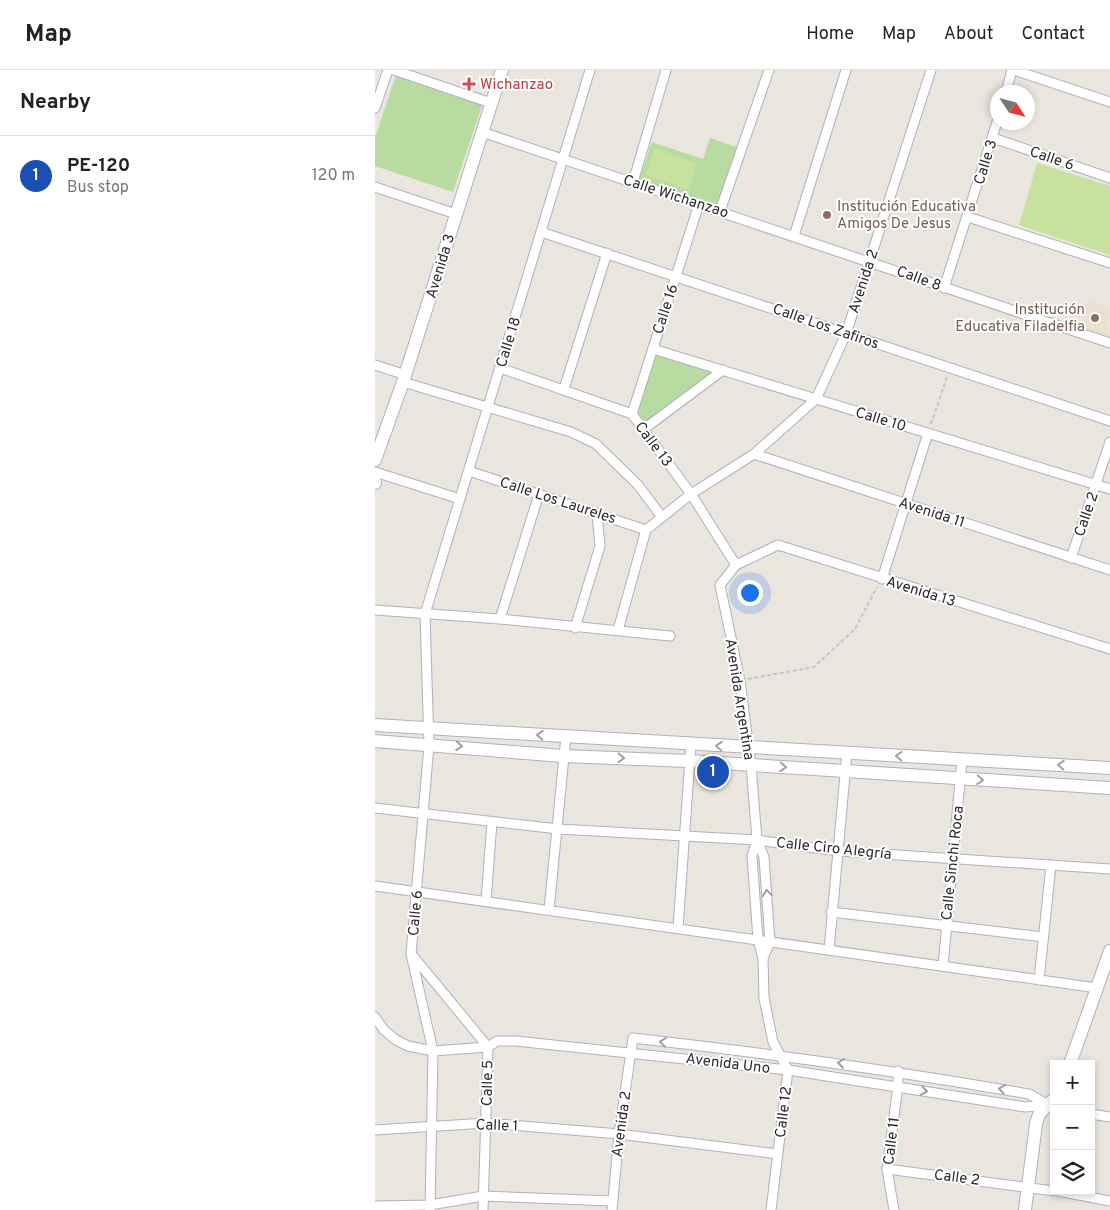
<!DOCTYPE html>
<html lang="en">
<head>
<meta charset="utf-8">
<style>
  :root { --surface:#fff; --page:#f6f6f6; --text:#222; --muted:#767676; --line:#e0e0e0; --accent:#d93025 }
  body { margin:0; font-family:Overpass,sans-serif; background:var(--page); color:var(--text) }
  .controls { position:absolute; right:15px; bottom:15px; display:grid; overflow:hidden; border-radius:0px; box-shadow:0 2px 8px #0003 }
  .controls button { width:45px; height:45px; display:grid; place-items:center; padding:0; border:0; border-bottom:1px solid var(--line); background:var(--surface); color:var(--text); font:25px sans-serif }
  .compass { position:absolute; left:615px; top:15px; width:45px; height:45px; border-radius:50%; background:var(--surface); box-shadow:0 2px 8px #0003; rotate:126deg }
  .you { position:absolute; left:374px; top:522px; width:18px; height:18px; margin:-12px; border:4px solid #fff; border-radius:50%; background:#1a73e8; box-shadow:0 0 0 8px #1a73e833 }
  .badge { display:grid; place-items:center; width:32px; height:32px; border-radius:50%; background:var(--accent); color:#fff; font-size:16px; font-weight:700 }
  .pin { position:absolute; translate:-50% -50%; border:2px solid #fff; box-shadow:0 1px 5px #0006 }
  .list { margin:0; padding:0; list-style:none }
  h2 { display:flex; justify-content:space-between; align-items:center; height:65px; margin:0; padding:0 20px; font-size:21px }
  h2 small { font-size:16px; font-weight:400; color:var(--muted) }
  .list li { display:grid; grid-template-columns:32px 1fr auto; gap:15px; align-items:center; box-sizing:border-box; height:80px; padding:0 20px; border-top:1px solid var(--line) }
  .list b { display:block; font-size:19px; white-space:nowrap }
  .list p { margin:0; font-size:16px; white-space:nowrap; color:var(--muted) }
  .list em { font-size:16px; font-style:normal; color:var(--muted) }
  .icon { flex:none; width:28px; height:28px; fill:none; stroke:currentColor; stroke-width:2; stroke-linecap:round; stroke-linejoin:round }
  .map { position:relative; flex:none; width:735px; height:1140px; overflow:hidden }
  header { display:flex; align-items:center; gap:30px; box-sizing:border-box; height:70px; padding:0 25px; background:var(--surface); border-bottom:1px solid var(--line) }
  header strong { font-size:24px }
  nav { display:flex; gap:28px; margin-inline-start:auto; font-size:18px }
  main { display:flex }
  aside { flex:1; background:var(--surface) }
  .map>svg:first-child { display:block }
  .education { fill:#ebe1d0 }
  .green { fill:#b8dba2 }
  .pitch { fill:#c8e19f }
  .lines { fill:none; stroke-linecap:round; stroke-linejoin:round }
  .street-casing { stroke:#afb1ba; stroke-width:11 }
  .secondary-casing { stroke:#afb1ba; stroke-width:14 }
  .path { stroke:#c4c4c4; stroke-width:2; stroke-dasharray:4 2.5; stroke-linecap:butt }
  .street { stroke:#fff; stroke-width:9 }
  .secondary { stroke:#fff; stroke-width:12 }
  .oneway { stroke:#a0a0a0 }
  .health-dot { fill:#e0444e; stroke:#fff; stroke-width:2 }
  .education-dot { fill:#8d6e63; stroke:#fff; stroke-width:2 }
  .labels { text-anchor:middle; stroke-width:4; stroke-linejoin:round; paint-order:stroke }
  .health-label { font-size:15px; fill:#be3a42; stroke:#fff; text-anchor:start }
  .street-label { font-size:15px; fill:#2b2b2b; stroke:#fff }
  .education-label { font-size:15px; fill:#785e54; stroke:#fff; text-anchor:start }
</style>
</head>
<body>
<header>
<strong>Map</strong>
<nav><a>Home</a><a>Map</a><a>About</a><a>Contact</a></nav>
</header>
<main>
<aside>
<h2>Nearby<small></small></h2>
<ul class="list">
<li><span class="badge" style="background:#1a4fb4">1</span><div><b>PE-120</b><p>Bus stop</p></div><em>120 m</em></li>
</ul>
</aside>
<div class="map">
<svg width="735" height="1140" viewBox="0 0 735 1140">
  <rect width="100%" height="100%" fill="#ebe5df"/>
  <polygon class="education" points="712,230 735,237 734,269 702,259"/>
  <g class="green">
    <polygon points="21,5 108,33 78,122 0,96 0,68"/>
    <polygon points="335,68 362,77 342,136 264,110 277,72 328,89"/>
    <polygon points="278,279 348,300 269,359 257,344"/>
  </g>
  <g class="pitch">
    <polygon points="280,78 322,93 313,120 271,105"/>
    <polygon points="662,93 735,116 735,185 644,155"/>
  </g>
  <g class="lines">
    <g class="street-casing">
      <g id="street">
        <polyline points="19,0 116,33"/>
        <polyline points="639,0 735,32"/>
        <polyline points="631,22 637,0"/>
        <polyline points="0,38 13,0"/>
        <polyline points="107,62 735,273"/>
        <polyline points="618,68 735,108"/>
        <polyline points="258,112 291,0"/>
        <polyline points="0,117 81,144"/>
        <polyline points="345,141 394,0"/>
        <polyline points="593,147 735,193"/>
        <polyline points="166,162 735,351"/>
        <polyline points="419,166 471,0"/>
        <polyline points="569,218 622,52"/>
        <polyline points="278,279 735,419"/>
        <polyline points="0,295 31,305"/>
        <polyline points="125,298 257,344 316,424 361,495"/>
        <polyline points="28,312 196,362 221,374 263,415 287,447"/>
        <polyline points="189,319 232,183"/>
        <polyline points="257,344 324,134"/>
        <polyline points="269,359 348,300"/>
        <polyline points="379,384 735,500"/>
        <polyline points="94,401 271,460"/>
        <polyline points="0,402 85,429"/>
        <polyline points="271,460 316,424 379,384 441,329 471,264 556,0"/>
        <polyline points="696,488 735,372"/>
        <polyline points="507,509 553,363"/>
        <polyline points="0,540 125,549 295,566"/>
        <polyline points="125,549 164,424"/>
        <polyline points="200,558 225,476 222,443"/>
        <polyline points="243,560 271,460"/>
        <polyline points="0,738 183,759 382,770 463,781 735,799"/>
        <polyline points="382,770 377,786 383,870 388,888 389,928 398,972 413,1000 396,1140"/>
        <polyline points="0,816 722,918"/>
        <polyline points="111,831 117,752"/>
        <polyline points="174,840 191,666"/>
        <polyline points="456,842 668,867"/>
        <polyline points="303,858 316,674"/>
        <polyline points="454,880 472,683"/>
        <polyline points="38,886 113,977 108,1140"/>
        <polyline points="388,888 395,872 389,787 382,770 376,695 365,611 345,515 361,495 403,475 735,579"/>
        <polyline points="568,896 587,690"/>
        <polyline points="664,910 676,795"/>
        <polyline points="0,947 9,960 21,970 33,976 58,981 113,977 122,971 141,971 413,1000 650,1037 672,1035"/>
        <polyline points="716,1044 735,1047"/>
        <polyline points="0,1060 111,1053 244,1064 403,1084"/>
        <polyline points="512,1099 679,1121"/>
        <polyline points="683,1121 735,1131"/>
        <polyline points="0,1136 55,1135 108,1126 237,1131"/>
        <polyline points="55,1140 58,981 36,884 54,675 50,544 215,0"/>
        <path d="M237,1140l7,-76 14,-96c133,15 264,33 396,56l19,11"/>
        <polyline points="519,1140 512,1099 523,1016 523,1001"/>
      </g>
    </g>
    <g class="secondary-casing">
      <g id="secondary">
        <polyline points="0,390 28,312 127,0"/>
        <polyline points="0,412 0,413"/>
        <polyline points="0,655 735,698"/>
        <polyline points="0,671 188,686 314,691 735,718"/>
        <polyline points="695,994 735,881"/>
        <polyline points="650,1140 661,1054 664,1044 679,1029"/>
      </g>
    </g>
    <g class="path">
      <polyline points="556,354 572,307"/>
      <polyline points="373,609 439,597 480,559 502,517"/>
    </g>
    <use href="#street" class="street"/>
    <use href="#secondary" class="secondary"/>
  </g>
  <defs><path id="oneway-chevron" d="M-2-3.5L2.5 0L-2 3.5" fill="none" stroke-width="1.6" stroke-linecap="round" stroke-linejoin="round" transform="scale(1.25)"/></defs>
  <g class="oneway">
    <use href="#oneway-chevron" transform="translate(165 665) rotate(-177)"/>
    <use href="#oneway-chevron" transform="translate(84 676) rotate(4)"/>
    <use href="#oneway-chevron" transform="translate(344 676) rotate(-176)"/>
    <use href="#oneway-chevron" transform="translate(524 686) rotate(-177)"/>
    <use href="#oneway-chevron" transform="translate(246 688) rotate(2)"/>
    <use href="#oneway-chevron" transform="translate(686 695) rotate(-177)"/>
    <use href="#oneway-chevron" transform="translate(408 697) rotate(4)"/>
    <use href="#oneway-chevron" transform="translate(605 710) rotate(4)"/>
    <use href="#oneway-chevron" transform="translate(392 823) rotate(-95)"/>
    <use href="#oneway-chevron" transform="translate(288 972) rotate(-174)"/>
    <use href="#oneway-chevron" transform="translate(466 993) rotate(-172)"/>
    <use href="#oneway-chevron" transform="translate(627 1019) rotate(-170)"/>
    <use href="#oneway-chevron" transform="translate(549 1021) rotate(9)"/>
  </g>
  <path class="health-dot" d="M91.5 6.5h5v5h5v5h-5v5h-5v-5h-5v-5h5z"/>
  <g class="education-dot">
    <circle cx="452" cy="145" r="5"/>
    <circle cx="720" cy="248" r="5"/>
  </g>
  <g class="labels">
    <g class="health-label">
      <text x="105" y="19">Wichanzao</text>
    </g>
    <g class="street-label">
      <text transform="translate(677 88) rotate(19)" y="5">Calle 6</text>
      <text transform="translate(610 92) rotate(-73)" y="5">Calle 3</text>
      <text transform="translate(301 126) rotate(18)" y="5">Calle Wichanzao</text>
      <text transform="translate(65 196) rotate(-73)" y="5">Avenida 3</text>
      <text transform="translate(544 208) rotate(20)" y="5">Calle 8</text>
      <text transform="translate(488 211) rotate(-72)" y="5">Avenida 2</text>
      <text transform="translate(290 239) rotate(-72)" y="5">Calle 16</text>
      <text transform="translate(451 256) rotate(19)" y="5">Calle Los Zafiros</text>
      <text transform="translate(133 272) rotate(-73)" y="5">Calle 18</text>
      <text transform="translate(506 349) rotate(17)" y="5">Calle 10</text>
      <text transform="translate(279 374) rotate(53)" y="5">Calle 13</text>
      <text transform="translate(183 430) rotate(18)" y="5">Calle Los Laureles</text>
      <text transform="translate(557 442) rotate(18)" y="5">Avenida 11</text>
      <text transform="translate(711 444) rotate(-71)" y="5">Calle 2</text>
      <text transform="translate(546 521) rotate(17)" y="5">Avenida 13</text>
      <text transform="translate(365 629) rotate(81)" y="5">Avenida Argentina</text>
      <text transform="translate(459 778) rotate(6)" y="5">Calle Ciro Alegría</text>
      <text transform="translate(577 793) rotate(-84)" y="5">Calle Sinchi Roca</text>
      <text transform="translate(40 843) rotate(-85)" y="5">Calle 6</text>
      <text transform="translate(353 993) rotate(7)" y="5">Avenida Uno</text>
      <text transform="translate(112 1013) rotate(-89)" y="5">Calle 5</text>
      <text transform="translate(408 1042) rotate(-83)" y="5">Calle 12</text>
      <text transform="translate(246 1054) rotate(-82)" y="5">Avenida 2</text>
      <text transform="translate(122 1055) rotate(2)" y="5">Calle 1</text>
      <text transform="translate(516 1071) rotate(-83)" y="5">Calle 11</text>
      <text transform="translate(582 1107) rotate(7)" y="5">Calle 2</text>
    </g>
    <g class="education-label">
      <text x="462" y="141">Institución Educativa<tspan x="462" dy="17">Amigos De Jesus</tspan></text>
      <text x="710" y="244" text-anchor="end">Institución<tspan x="710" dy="17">Educativa Filadelfia</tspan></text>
    </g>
  </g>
</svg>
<div class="controls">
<button>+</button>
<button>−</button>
<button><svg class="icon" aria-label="layers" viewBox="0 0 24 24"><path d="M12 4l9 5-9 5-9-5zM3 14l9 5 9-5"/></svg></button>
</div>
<svg class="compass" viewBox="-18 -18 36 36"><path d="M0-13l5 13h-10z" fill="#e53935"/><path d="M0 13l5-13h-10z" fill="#767676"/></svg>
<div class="you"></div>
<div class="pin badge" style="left:338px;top:702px;background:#1a4fb4">1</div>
</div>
</main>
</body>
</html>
